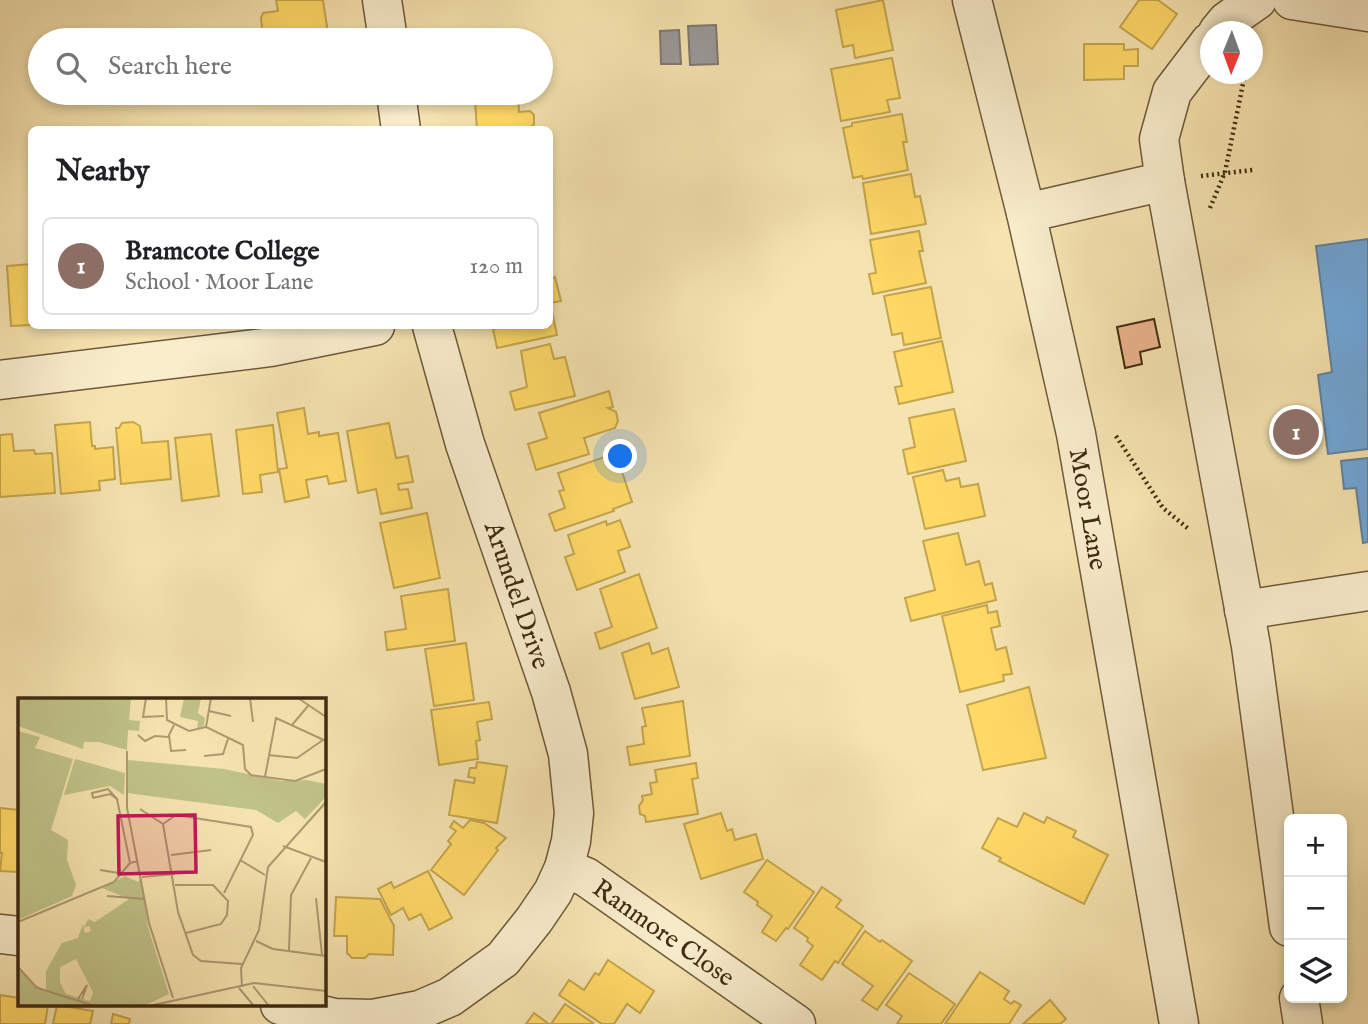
<!DOCTYPE html>
<html lang="en">
<head>
<meta charset="utf-8">
<style>
  :root { --surface:#fff; --page:#f6f6f6; --text:#202124; --muted:#757577; --line:#e0e0e0; --accent:#8f2418 }
  body { margin:0; font-family:"IM FELL English",serif; background:var(--page); color:var(--text) }
  .controls { position:absolute; right:21px; bottom:21px; display:grid; overflow:hidden; border-radius:10px; box-shadow:0 4px 10px #0003 }
  .controls button { width:63px; height:63px; display:grid; place-items:center; padding:0; border:0; border-bottom:2px solid var(--line); background:var(--surface); color:var(--text); font:35px sans-serif }
  .compass { position:absolute; left:1200px; top:21px; width:63px; height:63px; border-radius:50%; background:var(--surface); box-shadow:0 4px 10px #0003; rotate:181deg }
  .you { position:absolute; left:621px; top:457px; width:24px; height:24px; margin:-18px; border:5px solid #fff; border-radius:50%; background:#1a73e8; box-shadow:0 0 0 10px #1a73e833 }
  .badge { display:grid; place-items:center; width:46px; height:46px; border-radius:50%; background:var(--accent); color:#fff; font-size:23px; font-weight:700 }
  .pin { position:absolute; translate:-50% -50%; border:4px solid #fff; box-shadow:0 2px 7px #0006 }
  .list { margin:0; padding:0; list-style:none }
  h2 { display:flex; justify-content:space-between; align-items:center; height:91px; margin:0; padding:0 28px; font-size:30px }
  h2 small { font-size:23px; font-weight:400; color:var(--muted) }
  .list li { display:grid; grid-template-columns:46px 1fr auto; gap:21px; align-items:center; box-sizing:border-box; height:98px; margin:0 14px 14px; padding:0 14px; border:2px solid var(--line); border-radius:10px }
  .list b { display:block; font-size:26px; white-space:nowrap }
  .list p { margin:0; font-size:23px; white-space:nowrap; color:var(--muted) }
  .list em { font-size:23px; font-style:normal; color:var(--muted) }
  .icon { flex:none; width:38px; height:38px; fill:none; stroke:currentColor; stroke-width:2; stroke-linecap:round; stroke-linejoin:round }
  .map { position:relative; flex:none; width:1368px; height:1024px; overflow:hidden }
  .search { position:absolute; background:var(--surface); box-shadow:0 4px 10px #0003; left:28px; top:28px; width:525px; height:77px; display:flex; align-items:center; gap:18px; box-sizing:border-box; padding:0 24px; border-radius:38px; color:var(--muted); font-size:26px }
  .panel { position:absolute; background:var(--surface); box-shadow:0 4px 10px #0003; left:28px; top:126px; width:525px; height:203px; border-radius:10px }
  .map>svg:first-child { display:block }
  .homes { fill:#ffd966; stroke:#c5a54d; stroke-width:2 }
  .schools { fill:#6fa8dc; stroke:#61829f; stroke-width:2 }
  .industry { fill:#999; stroke:#7e7870; stroke-width:2 }
  .building { fill:#ecb58f; stroke:#3f2b12; stroke-width:2 }
  .lines { fill:none; stroke-linecap:round; stroke-linejoin:round }
  .minor-casing { stroke:#6d593a; stroke-width:41 }
  .path { stroke:#3f2b12; stroke-width:4.5; stroke-dasharray:2 3.5; stroke-linecap:butt }
  .minor { stroke:#f9edcc; stroke-width:38 }
  .labels { text-anchor:middle; stroke-width:7; stroke-linejoin:round; paint-order:stroke }
  .street-label { font-size:26px; fill:#3f2b12; stroke:#f9edcc }
  .inset-road { fill:none; stroke:#ad9a71; stroke-width:2 }
  .view { fill:#c2185b; fill-opacity:0.15; stroke:#c2185b; stroke-width:3.5 }
  .inset-edge { fill:none; stroke:#3f2b12; stroke-width:3.5 }
</style>
</head>
<body>
<div class="map">
<svg width="1368" height="1024" viewBox="0 0 1368 1024">
  <rect width="100%" height="100%" fill="#f6e4b0"/>
  <filter id="stains"><feTurbulence type="fractalNoise" baseFrequency=".00286" numOctaves="4"/><feColorMatrix values="0 0 0 0 .2 0 0 0 0 .09 0 0 0 0 .02 0 0 0 .5 -.17"/></filter>
  <radialGradient id="worn" r=".72"><stop offset=".6" stop-color="#630" stop-opacity="0"/><stop offset="1" stop-color="#630" stop-opacity=".3"/></radialGradient>
  <g class="homes">
    <polygon points="276,0 323,0 329,40 280,40 278,31 266,33 262,28 261,18 263,13 278,11"/>
    <polygon points="883,0 893,50 855,58 853,45 843,47 836,10"/>
    <polygon points="1139,0 1158,0 1177,14 1152,49 1120,27"/>
    <polygon points="495,32 495,40 468,40 468,33"/>
    <polygon points="1084,44 1124,44 1124,50 1138,49 1138,66 1124,66 1124,79 1084,80"/>
    <polygon points="892,58 900,98 887,100 890,112 841,121 831,69"/>
    <polygon points="518,96 519,112 530,111 534,115 534,124 531,127 477,130 475,100"/>
    <polygon points="902,114 907,142 903,142 908,170 863,179 862,176 853,178 843,128 852,126 852,123"/>
    <polygon points="911,174 915,197 920,196 926,224 871,234 863,183"/>
    <polygon points="919,231 923,251 919,251 926,283 873,294 869,274 876,273 870,240"/>
    <polygon points="32,264 30,325 11,326 7,266"/>
    <polygon points="555,277 561,301 550,303 557,335 497,348 493,329 507,326 550,326 550,279"/>
    <polygon points="931,287 941,338 904,345 902,333 892,335 884,296"/>
    <polygon points="942,341 953,392 899,404 895,387 902,386 894,352"/>
    <polygon points="550,344 554,359 565,357 575,396 515,410 510,392 527,387 521,351"/>
    <polygon points="609,391 613,407 608,408 616,412 618,421 615,428 584,438 589,454 536,470 528,444 547,438 539,413"/>
    <polygon points="304,408 308,434 319,432 319,436 338,433 346,481 329,484 327,476 306,480 309,497 285,502 279,469 287,468 277,413"/>
    <polygon points="954,409 966,461 908,474 903,450 915,447 909,418"/>
    <polygon points="90,422 92,446 95,446 95,449 113,447 115,479 99,481 100,490 61,494 55,425"/>
    <polygon points="133,422 140,426 142,443 168,441 171,479 121,484 116,428 119,428 122,423"/>
    <polygon points="389,423 396,458 408,456 413,482 398,484 399,490 408,489 412,508 381,514 376,489 358,493 347,431"/>
    <polygon points="273,425 278,472 260,475 262,492 243,494 236,430"/>
    <polygon points="12,434 14,451 34,450 35,454 52,453 55,493 0,497 0,435"/>
    <polygon points="211,434 219,496 182,501 175,438"/>
    <polygon points="616,453 632,502 613,509 614,511 555,531 549,514 565,508 559,491 564,490 558,473"/>
    <polygon points="943,470 946,481 959,478 961,487 978,484 985,516 925,529 913,477"/>
    <polygon points="427,513 440,578 394,588 380,523"/>
    <polygon points="620,520 630,547 618,551 625,572 577,590 565,557 574,554 568,535 606,521 607,525"/>
    <polygon points="958,533 966,565 979,561 985,585 992,583 996,600 911,621 905,598 935,590 923,541"/>
    <polygon points="639,574 657,628 600,649 595,633 612,627 600,589"/>
    <polygon points="448,589 455,641 387,650 385,632 406,629 401,596"/>
    <polygon points="987,605 988,613 997,611 1000,626 991,628 996,650 1006,647 1012,674 1003,675 1004,681 960,692 942,616"/>
    <polygon points="466,643 474,700 434,706 425,649"/>
    <polygon points="649,643 652,654 668,648 679,687 635,699 622,653"/>
    <polygon points="1029,687 1046,758 983,770 967,705"/>
    <polygon points="683,701 690,756 630,765 627,747 644,744 642,727 646,726 642,708"/>
    <polygon points="489,702 492,719 477,722 480,740 476,741 478,759 439,765 431,710"/>
    <polygon points="477,762 507,766 497,823 449,815 455,780 474,783 475,778 468,777 470,768 476,768"/>
    <polygon points="696,763 698,778 692,779 698,814 646,822 645,816 640,814 639,806 643,800 642,796 652,794 650,783 657,782 655,770"/>
    <polygon points="0,808 19,810 18,872 0,871 2,853 0,853"/>
    <polygon points="721,813 727,831 732,829 735,840 756,834 763,859 701,879 684,824"/>
    <polygon points="1024,813 1044,823 1047,817 1076,831 1073,837 1108,855 1084,904 999,861 1001,858 982,848 998,818 1017,827"/>
    <polygon points="470,820 484,823 506,838 496,848 498,850 464,895 431,870 451,844 448,841 456,831 450,827 454,821 463,828"/>
    <polygon points="767,860 814,892 788,929 786,928 776,941 762,932 772,916 757,905 758,902 744,892"/>
    <polygon points="428,871 452,918 429,930 421,914 409,920 403,908 391,915 378,889 391,882 394,888"/>
    <polygon points="822,887 841,900 836,907 863,926 838,963 835,961 822,980 800,965 813,946 807,941 808,938 794,928"/>
    <polygon points="336,897 380,899 394,926 393,955 369,954 365,958 352,958 347,953 347,936 334,936"/>
    <polygon points="865,931 880,942 882,940 912,961 877,1010 862,1000 873,986 842,964"/>
    <polygon points="608,960 654,991 640,1013 627,1004 614,1024 602,1024 559,995 569,980 584,990 595,973 599,975"/>
    <polygon points="980,972 1009,991 1004,999 1011,1004 1014,1001 1021,1005 1009,1024 945,1024"/>
    <polygon points="909,973 955,1004 941,1024 897,1024 902,1016 886,1005"/>
    <polygon points="0,995 19,998 19,1005 48,1005 45,1024 0,1024"/>
    <polygon points="1050,1000 1066,1019 1060,1024 1023,1024"/>
    <polygon points="565,1004 593,1023 592,1024 551,1024"/>
    <polygon points="57,1005 93,1011 90,1024 53,1024"/>
    <polygon points="534,1013 549,1024 526,1024"/>
    <polygon points="113,1014 130,1019 129,1024 111,1024"/>
  </g>
  <g class="schools">
    <polygon points="1368,239 1368,449 1328,454 1318,375 1332,372 1316,246"/>
    <polygon points="1368,458 1368,542 1363,543 1356,488 1344,489 1341,461"/>
  </g>
  <g class="industry">
    <polygon points="716,25 718,64 690,65 688,26"/>
    <polygon points="679,30 681,64 661,64 660,31"/>
  </g>
  <polygon class="building" points="1154,319 1160,347 1140,352 1142,364 1125,368 1117,327"/>
  <g class="lines">
    <g class="minor-casing">
      <g id="minor">
        <polyline points="382,0 388,40"/>
        <polyline points="972,0 1026,213 1076,434 1179,1024"/>
        <polyline points="1292,0 1368,12"/>
        <polyline points="1218,32 1227,21 1257,0"/>
        <polyline points="396,93 401,130"/>
        <polyline points="1165,181 1159,139 1172,92 1210,42"/>
        <polyline points="1026,213 1165,181 1251,646 1289,927"/>
        <polyline points="0,380 271,347 375,326"/>
        <polyline points="1244,610 1368,591"/>
        <polyline points="564,868 586,877 796,1024"/>
        <polyline points="0,934 19,936"/>
        <polyline points="1299,998 1303,1024"/>
        <polyline points="280,1005 334,1018 373,1019 420,1010 450,997 503,959 534,920 553,892 564,868 571,841 574,813 568,754 551,692 465,444 432,326"/>
      </g>
    </g>
    <g class="path">
      <polyline points="1201,176 1253,170"/>
      <polyline points="1210,208 1225,172 1245,74"/>
      <polyline points="1116,436 1163,508 1190,530"/>
    </g>
    <use href="#minor" class="minor"/>
  </g>
  <g class="labels">
    <g class="street-label">
      <text transform="translate(1089 509) rotate(80)" y="9">Moor Lane</text>
      <text transform="translate(518 595) rotate(71)" y="9">Arundel Drive</text>
      <text transform="translate(664 932) rotate(35)" y="9">Ranmore Close</text>
    </g>
  </g>
  <g transform="translate(18 698)">
    <rect width="308" height="308" fill="#f6e4b0"/>
    <path d="M0,0h113l-2,22 11,1 -1,10 -11,-1 -1,20 -28,-8h-15l-1,7 -65,-23zM166,0h17l-3,15 7,5 -1,8 -7,3 1,-8 -18,-4zM0,33l22,6 -5,11 38,11 -22,71 17,10 -1,20 9,25 -4,11 -54,24zM57,61l50,14 -1,22 -14,-9 -46,9zM110,62l96,9 57,12 26,-1 19,4v13l-21,22 -9,-8 -18,12 -22,-13 -129,-17zM107,178l13,6 3,-4 7,49 21,67 -25,12h-126v-40l13,17 15,7v-19l16,-28 16,-5 5,-14 2,9 6,-2 -2,-5 -5,2 4,-9 7,3 34,-23 -27,-11zM58,261l17,33 -3,9 -24,-7 -6,-12v-15z" fill="#c0c389" fill-rule="evenodd"/>
    <path class="inset-road" d="M128,0l-3,19 21,-1M148,0l1,22 22,11 17,-4M193,0l-5,29 37,18 2,24 6,6 44,6 31,-12M232,0l3,24M280,0l28,19M191,13l22,5M156,27l-5,10 2,16 15,-1M274,27l16,-19M120,37l7,6 10,-5 14,1M109,53v57l22,115 24,75M250,57l29,3 26,-18M186,58l19,-2 5,-15M247,79l11,-59 50,23M75,100l17,-4 7,5 13,64 8,-2M75,100l-1,-5 16,-4 10,11M122,111l23,15M145,126l15,88 15,43 8,6 41,3M145,126l13,-9 75,12 2,8 -29,58M265,148l43,16M153,157l40,-5M222,162l25,15M82,172l25,4M124,179l33,-3M157,187h38l15,16 -1,14 -6,9 -35,9M89,198l38,3M298,200l6,57M0,224l96,-40 16,-19M238,243l17,8 53,7M271,252l2,-55 20,-37M0,269l19,21 58,18M235,288l16,20M224,289l-1,-19 18,-38 9,-63 58,-65M221,290l15,18M60,301l9,-14 -5,14M131,308l105,-23 72,8"/>
    <path class="view" d="M177,117l1,57 -77,2 -1,-58z"/>
    <rect width="308" height="308" class="inset-edge"/>
  </g>
  <rect width="100%" height="100%" filter="url(#stains)"/>
  <rect width="100%" height="100%" fill="url(#worn)"/>
</svg>
<div class="controls">
<button>+</button>
<button>−</button>
<button><svg class="icon" aria-label="layers" viewBox="0 0 24 24"><path d="M12 4l9 5-9 5-9-5zM3 14l9 5 9-5"/></svg></button>
</div>
<svg class="compass" viewBox="-18 -18 36 36"><path d="M0-13l5 13h-10z" fill="#e53935"/><path d="M0 13l5-13h-10z" fill="#757577"/></svg>
<div class="you"></div>
<div class="pin badge" style="left:1296px;top:432px;background:#8d6e63">1</div>
<div class="search"><svg class="icon" aria-label="search" viewBox="0 0 24 24"><circle cx="10" cy="10" r="6"/><path d="M15 15l6 6"/></svg>Search here</div>
<section class="panel">
<h2>Nearby<small></small></h2>
<ul class="list">
<li><span class="badge" style="background:#8d6e63">1</span><div><b>Bramcote College</b><p>School · Moor Lane</p></div><em>120 m</em></li>
</ul>
</section>
</div>
</body>
</html>
